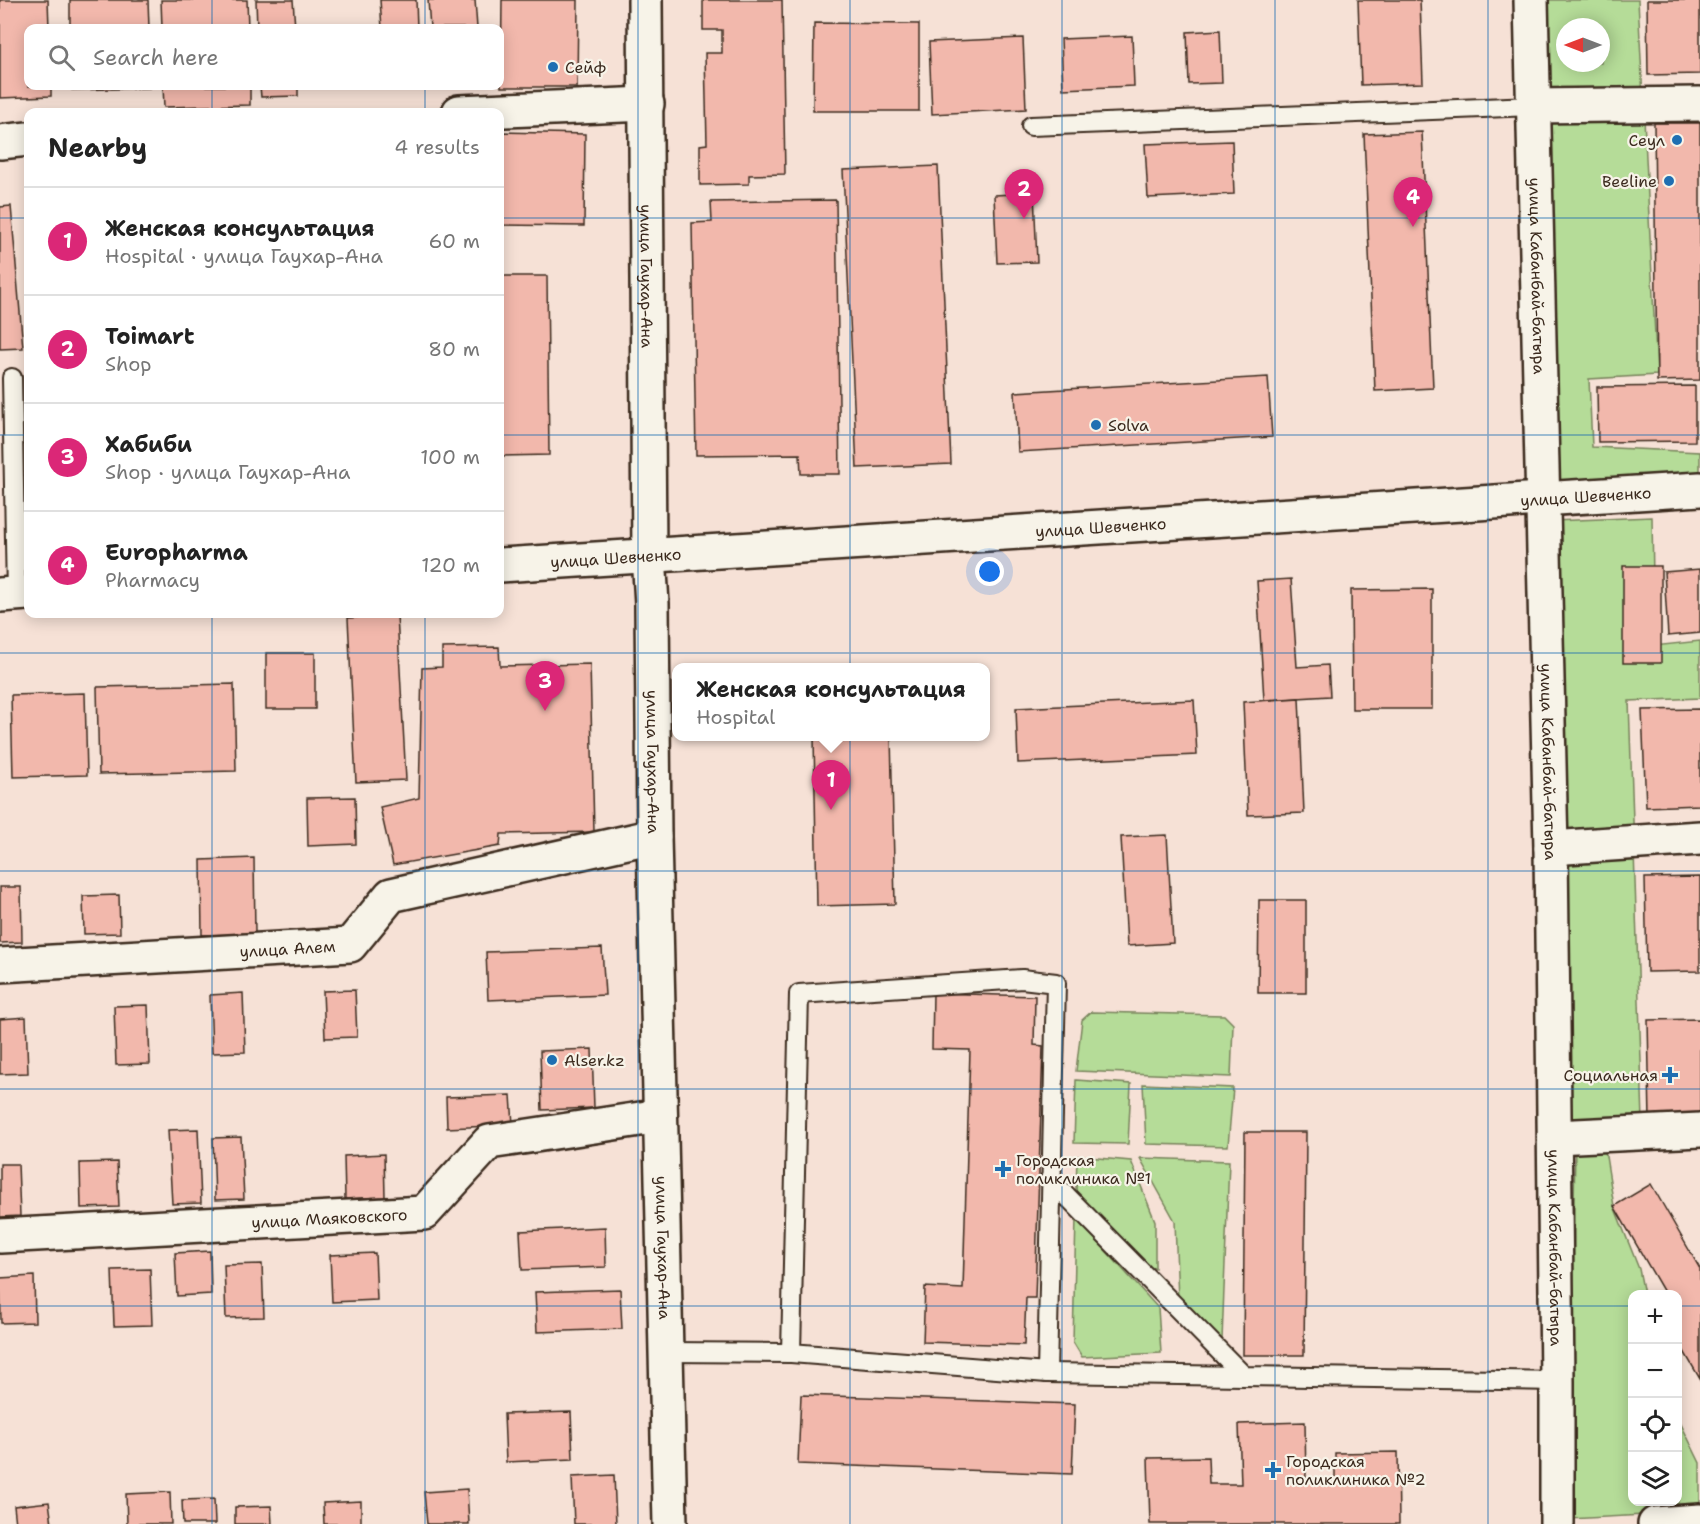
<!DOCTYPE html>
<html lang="en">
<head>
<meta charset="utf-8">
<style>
  :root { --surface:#fff; --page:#f2f2f2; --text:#222; --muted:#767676; --line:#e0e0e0; --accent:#db2777 }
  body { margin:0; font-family:"Shantell Sans",sans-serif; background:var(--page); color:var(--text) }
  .controls { position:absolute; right:18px; bottom:18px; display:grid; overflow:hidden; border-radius:12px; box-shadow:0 3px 15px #0003 }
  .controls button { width:54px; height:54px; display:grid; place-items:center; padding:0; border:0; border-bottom:2px solid var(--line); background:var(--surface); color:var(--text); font:30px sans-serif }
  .compass { position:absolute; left:1556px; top:18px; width:54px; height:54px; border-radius:50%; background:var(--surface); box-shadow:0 3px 15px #0003; rotate:270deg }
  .you { position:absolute; left:990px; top:572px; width:21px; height:21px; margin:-15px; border:4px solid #fff; border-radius:50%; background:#1a73e8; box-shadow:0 0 0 9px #1a73e833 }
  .badge { display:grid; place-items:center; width:39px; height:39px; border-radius:50%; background:var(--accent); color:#fff; font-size:20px; font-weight:700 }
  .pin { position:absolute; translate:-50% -50px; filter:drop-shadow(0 2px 3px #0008) }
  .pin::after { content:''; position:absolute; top:32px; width:21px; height:18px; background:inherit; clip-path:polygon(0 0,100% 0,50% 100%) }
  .popup { position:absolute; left:672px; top:663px; width:318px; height:78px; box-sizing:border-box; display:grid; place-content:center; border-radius:12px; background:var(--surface); filter:drop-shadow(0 2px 4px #0005); font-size:20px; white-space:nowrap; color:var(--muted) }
  .popup b { font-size:22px; color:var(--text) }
  .popup::after { content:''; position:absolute; left:50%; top:100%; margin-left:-12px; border:12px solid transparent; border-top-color:var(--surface) }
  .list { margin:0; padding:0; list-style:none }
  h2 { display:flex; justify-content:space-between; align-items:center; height:78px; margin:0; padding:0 24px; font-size:26px }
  h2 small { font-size:20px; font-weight:400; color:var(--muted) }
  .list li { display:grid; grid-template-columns:39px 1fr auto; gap:18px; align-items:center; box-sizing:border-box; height:108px; padding:0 24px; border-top:2px solid var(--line) }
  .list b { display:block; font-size:22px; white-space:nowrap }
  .list p { margin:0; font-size:20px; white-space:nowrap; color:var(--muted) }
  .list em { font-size:20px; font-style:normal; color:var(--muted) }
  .icon { flex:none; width:33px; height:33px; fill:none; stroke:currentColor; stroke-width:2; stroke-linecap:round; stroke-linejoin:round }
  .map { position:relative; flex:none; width:1700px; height:1524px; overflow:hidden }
  .search { position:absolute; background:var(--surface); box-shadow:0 3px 15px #0003; left:24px; top:24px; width:480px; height:66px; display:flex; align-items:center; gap:15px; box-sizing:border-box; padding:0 21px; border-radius:12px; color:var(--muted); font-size:22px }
  .panel { position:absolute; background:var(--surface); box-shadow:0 3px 15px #0003; left:24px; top:108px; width:480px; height:510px; border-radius:12px }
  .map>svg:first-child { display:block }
  .green { fill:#b5dc98; stroke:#78835b; stroke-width:1.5; fill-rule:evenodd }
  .building { fill:#f2b8ac; stroke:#3b2a1e; stroke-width:1.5 }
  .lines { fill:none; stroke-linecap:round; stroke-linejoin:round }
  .lane-casing { stroke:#3b2a1e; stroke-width:22 }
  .street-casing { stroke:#3b2a1e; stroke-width:38 }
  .secondary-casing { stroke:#3b2a1e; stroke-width:38 }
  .lane { stroke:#f7f3e8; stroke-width:18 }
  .street { stroke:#f7f3e8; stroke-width:33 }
  .secondary { stroke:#f7f3e8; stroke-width:33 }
  .grid { fill:none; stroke:#1f6fb2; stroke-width:1.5; stroke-opacity:0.55 }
  .poi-dot { fill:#1f6fb2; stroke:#f7f3e8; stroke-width:2 }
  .labels { text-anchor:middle; stroke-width:4.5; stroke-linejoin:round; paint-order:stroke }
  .poi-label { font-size:16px; fill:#3b2a1e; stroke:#f7f3e8; text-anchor:start }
  .street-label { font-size:16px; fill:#3b2a1e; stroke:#f7f3e8 }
</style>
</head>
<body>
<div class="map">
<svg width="1700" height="1524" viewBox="0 0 1700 1524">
  <rect width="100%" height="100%" fill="#f6e1d6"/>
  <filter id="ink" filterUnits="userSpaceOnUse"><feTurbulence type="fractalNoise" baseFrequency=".0167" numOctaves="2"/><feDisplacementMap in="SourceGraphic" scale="12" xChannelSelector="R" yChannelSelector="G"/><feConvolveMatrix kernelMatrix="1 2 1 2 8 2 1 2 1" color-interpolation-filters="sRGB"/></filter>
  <g filter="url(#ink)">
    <g class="green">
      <path d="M1541,0h97l19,375 -68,4 3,68 108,5v30l-151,7zM1565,27h36v36h-36z"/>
      <polygon points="1652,517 1654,646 1700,641 1700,698 1629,701 1643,1121 1559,1127 1552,521"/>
      <polygon points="1091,1012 1224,1015 1233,1024 1231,1077 1076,1071 1082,1020"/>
      <polygon points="1076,1080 1131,1084 1128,1144 1074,1143"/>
      <polygon points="1143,1084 1233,1088 1228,1146 1146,1144"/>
      <polygon points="1604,1144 1614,1206 1639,1269 1644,1294 1632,1294 1632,1502 1678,1502 1678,1418 1700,1463 1700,1512 1569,1519 1575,1146"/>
      <polygon points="1077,1156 1131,1161 1155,1221 1155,1268 1147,1267 1076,1191"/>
      <polygon points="1140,1158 1229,1161 1222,1340 1178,1301 1175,1221"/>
      <polygon points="1076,1218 1158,1308 1161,1353 1082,1357 1073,1342"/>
    </g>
    <g class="building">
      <polygon points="0,0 48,0 49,28 28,28 28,86 51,86 51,96 0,98"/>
      <polygon points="70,0 148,0 149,28 70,28"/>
      <polygon points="161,0 247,0 248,28 162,28"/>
      <polygon points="256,0 293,0 295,28 257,28"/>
      <polygon points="380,0 416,0 417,28 382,28"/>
      <polygon points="428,0 475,0 477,28 430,28"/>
      <polygon points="502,0 578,0 577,87 501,87"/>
      <polygon points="703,0 782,0 785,174 749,175 749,184 700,185 700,145 707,144 705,53 722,53 722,30 703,30"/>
      <polygon points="1358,0 1420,0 1423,83 1361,85"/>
      <polygon points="1647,0 1700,0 1700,74 1648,75"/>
      <polygon points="814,23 919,24 919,111 813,111"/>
      <polygon points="1220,30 1222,83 1189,84 1187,32"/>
      <polygon points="1132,36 1134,86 1063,89 1061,39"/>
      <polygon points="1023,38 1026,109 932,114 929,42"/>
      <polygon points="72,86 150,86 150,88 72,90"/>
      <polygon points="163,86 250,86 250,105 164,107"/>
      <polygon points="260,86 298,86 298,96 261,97"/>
      <polygon points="1654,123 1700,123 1700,380 1657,381"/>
      <polygon points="500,132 585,134 584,226 500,225"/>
      <polygon points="1422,132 1433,388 1375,391 1364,134"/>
      <polygon points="1232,141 1234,194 1148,198 1145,144"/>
      <polygon points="938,166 951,464 857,468 843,170"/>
      <polygon points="1034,193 1037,262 997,263 994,195"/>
      <polygon points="836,200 840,474 801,474 800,454 696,455 692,223 712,222 711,202"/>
      <polygon points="11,206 23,348 0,349 0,207"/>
      <polygon points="500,276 547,276 549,455 500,456"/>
      <polygon points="1268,377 1272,437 1018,452 1015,392"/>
      <polygon points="1695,386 1695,441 1598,442 1597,387"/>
      <rect x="1623" y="566" width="38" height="97"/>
      <polygon points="1700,569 1700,633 1668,636 1664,572"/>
      <polygon points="1291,579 1297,667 1328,665 1330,696 1264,700 1257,581"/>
      <polygon points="1432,589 1432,709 1352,709 1351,590"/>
      <polygon points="397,615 406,780 356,782 348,618"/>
      <polygon points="499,647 500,666 590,664 594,832 501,834 500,846 393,865 380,807 419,798 422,668 442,667 442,648"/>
      <rect x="266" y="653" width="49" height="56"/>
      <polygon points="234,684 236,771 99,774 97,687"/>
      <polygon points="85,693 87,775 13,777 11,695"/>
      <polygon points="1299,698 1304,813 1248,815 1243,702"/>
      <polygon points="1194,700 1197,755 1018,763 1016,708"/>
      <polygon points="1700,709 1700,805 1646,807 1642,710"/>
      <polygon points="814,736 891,736 895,904 817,906"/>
      <polygon points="355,797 356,844 308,846 307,798"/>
      <polygon points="1167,835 1173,943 1127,946 1121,837"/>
      <polygon points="254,858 255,934 202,935 201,860"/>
      <polygon points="1700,877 1700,971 1647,972 1645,878"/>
      <polygon points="0,887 21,887 22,942 0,943"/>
      <polygon points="119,895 120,933 84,934 83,896"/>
      <polygon points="1259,900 1306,900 1306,993 1258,993"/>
      <polygon points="602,948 605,995 488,1000 486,952"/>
      <polygon points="355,990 357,1037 325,1038 323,991"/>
      <polygon points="243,993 245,1052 212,1053 210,995"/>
      <polygon points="933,993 1035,996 1034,1045 1043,1046 1035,1298 1026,1298 1024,1345 923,1342 925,1287 963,1289 970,1050 932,1049"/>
      <polygon points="148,1005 150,1064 116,1065 114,1006"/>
      <polygon points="26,1017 28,1073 0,1074 0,1019"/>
      <polygon points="1700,1019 1700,1119 1650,1120 1648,1020"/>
      <polygon points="592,1049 594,1108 542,1110 540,1051"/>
      <polygon points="511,1095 513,1125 447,1128 446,1097"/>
      <polygon points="198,1129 201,1203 172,1204 168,1130"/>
      <polygon points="1245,1132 1306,1132 1304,1355 1243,1355"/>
      <polygon points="241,1137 244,1199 215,1200 213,1138"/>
      <polygon points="384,1154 385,1197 345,1199 344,1156"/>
      <polygon points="117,1162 119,1207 81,1208 80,1163"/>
      <polygon points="0,1164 18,1164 20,1216 0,1217"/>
      <polygon points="1651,1184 1700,1269 1700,1379 1678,1341 1678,1294 1665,1294 1614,1206"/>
      <polygon points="605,1227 606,1267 522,1270 520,1231"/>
      <polygon points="210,1251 211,1294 177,1296 175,1253"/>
      <polygon points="375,1253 377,1300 332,1302 330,1255"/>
      <polygon points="262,1264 264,1317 226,1318 224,1265"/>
      <polygon points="150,1269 152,1325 114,1326 112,1270"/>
      <polygon points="34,1276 35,1322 1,1323 0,1278"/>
      <polygon points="620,1289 622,1329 537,1332 535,1292"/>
      <polygon points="801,1395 1075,1404 1072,1474 798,1464"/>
      <polygon points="571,1412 573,1459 506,1462 504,1414"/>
      <polygon points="1305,1422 1306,1482 1335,1481 1335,1453 1398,1452 1399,1524 1150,1524 1148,1458 1208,1457 1209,1484 1241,1484 1239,1424"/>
      <polygon points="614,1475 616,1524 574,1524 572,1477"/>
      <polygon points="467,1489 469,1524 427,1524 424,1492"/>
      <polygon points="170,1492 171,1524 127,1524 126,1494"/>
      <polygon points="214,1499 215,1524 183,1524 182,1500"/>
      <polygon points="361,1501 361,1524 324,1524 323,1503"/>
      <polygon points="49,1502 52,1524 16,1524 14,1506"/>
      <polygon points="271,1506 272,1524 235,1524 235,1507"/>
    </g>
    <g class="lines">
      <g class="lane-casing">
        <g id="lane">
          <polyline points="1031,126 1533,106"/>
          <polyline points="12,378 16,594"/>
          <polyline points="1050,1179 1244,1376 1557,1381"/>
          <polyline points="666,1352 791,1353 1047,1373 1056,983 1022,979 799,994 791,1353"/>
          <polyline points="1047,1373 1244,1376"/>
        </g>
      </g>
      <g class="street-casing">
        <g id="street">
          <polyline points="1533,106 1700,104"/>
          <polyline points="459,112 647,104"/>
          <polyline points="0,142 28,139"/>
          <polyline points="1551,848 1700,838"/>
          <path id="s1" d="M0,965l350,-20 41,-50 263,-59"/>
          <polyline points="1555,1137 1700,1130"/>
          <path id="s2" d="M0,1236l424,-23 65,-71 171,-26"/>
          <polyline points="1655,1524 1700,1521"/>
        </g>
      </g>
      <g class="secondary-casing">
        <g id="secondary">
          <path id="s3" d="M645,0l4,555 3,49 2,232 16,688"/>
          <path id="s4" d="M1531,0l20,848 6,533v143"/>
          <path id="s5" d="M500,565l1200,-76"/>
          <polyline points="0,595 28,593"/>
        </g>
      </g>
      <use href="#lane" class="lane"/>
      <use href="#street" class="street"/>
      <use href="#secondary" class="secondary"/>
    </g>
  </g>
  <path class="grid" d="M212,0v28M425,0v28M638,0v1524M850,0v1524M1062,0v1524M1275,0v1524M1488,0v1524M212,86v26M425,86v26M0,218h28M500,218h1200M0,435h28M500,435h1200M212,614v910M425,614v910M0,653h1700M0,871h1700M0,1089h1700M0,1306h1632M1678,1306h22"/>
  <g class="poi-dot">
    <circle cx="553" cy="67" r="6"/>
    <circle cx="1677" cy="140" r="6"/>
    <circle cx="1669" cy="181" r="6"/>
    <circle cx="1096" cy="425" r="6"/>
    <circle cx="552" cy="1060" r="6"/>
    <path d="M1667 1066h6v6h6v6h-6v6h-6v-6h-6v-6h6z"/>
    <path d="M1000 1160h6v6h6v6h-6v6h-6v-6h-6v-6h6z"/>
    <path d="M1270 1461h6v6h6v6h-6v6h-6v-6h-6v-6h6z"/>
  </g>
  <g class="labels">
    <g class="poi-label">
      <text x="565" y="73">Сейф</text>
      <text x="1665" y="146" text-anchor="end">Сеул</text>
      <text x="1657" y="187" text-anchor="end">Beeline</text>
      <text x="1108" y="431">Solva</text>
      <text x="564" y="1066">Alser.kz</text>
      <text x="1658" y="1081" text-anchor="end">Социальная</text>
      <text x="1016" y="1166">Городская<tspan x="1016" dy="18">поликлиника №1</tspan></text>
      <text x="1286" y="1467">Городская<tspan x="1286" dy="18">поликлиника №2</tspan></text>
    </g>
    <g class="street-label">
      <text dy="6" stroke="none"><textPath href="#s3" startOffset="276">улица Гаухар-Ана</textPath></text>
      <text dy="6" stroke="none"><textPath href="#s4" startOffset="276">улица Кабанбай-батыра</textPath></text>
      <text dy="6" stroke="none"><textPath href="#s5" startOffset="1088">улица Шевченко</textPath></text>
      <text dy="6" stroke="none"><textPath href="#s5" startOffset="602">улица Шевченко</textPath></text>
      <text dy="6" stroke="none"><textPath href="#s5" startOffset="116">улица Шевченко</textPath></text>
      <text dy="6" stroke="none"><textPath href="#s3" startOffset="762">улица Гаухар-Ана</textPath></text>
      <text dy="6" stroke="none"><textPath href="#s4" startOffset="762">улица Кабанбай-батыра</textPath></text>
      <text dy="6" stroke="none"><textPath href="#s1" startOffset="288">улица Алем</textPath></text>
      <text dy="6" stroke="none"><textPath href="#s2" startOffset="330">улица Маяковского</textPath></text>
      <text dy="6" stroke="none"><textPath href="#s3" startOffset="1248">улица Гаухар-Ана</textPath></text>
      <text dy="6" stroke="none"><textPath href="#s4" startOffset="1248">улица Кабанбай-батыра</textPath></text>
    </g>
  </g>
</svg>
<div class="controls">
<button>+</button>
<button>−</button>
<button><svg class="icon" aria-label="locate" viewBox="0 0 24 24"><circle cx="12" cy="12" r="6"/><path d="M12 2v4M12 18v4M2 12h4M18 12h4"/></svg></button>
<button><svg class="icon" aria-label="layers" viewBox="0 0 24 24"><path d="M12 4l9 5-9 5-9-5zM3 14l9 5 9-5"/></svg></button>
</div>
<svg class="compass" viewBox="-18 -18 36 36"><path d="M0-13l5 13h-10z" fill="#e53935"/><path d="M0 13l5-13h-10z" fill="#767676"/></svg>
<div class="you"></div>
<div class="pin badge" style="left:831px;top:810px">1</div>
<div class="popup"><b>Женская консультация</b>Hospital</div>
<div class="pin badge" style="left:1024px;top:219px">2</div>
<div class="pin badge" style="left:545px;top:711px">3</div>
<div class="pin badge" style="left:1413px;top:227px">4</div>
<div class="search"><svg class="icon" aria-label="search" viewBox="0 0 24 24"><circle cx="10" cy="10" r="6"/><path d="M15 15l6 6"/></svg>Search here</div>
<section class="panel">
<h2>Nearby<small>4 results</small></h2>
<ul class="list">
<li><span class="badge">1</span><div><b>Женская консультация</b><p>Hospital · улица Гаухар-Ана</p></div><em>60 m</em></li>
<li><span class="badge">2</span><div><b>Toimart</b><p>Shop</p></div><em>80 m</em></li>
<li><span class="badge">3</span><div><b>Хабиби</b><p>Shop · улица Гаухар-Ана</p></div><em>100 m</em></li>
<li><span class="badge">4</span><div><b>Europharma</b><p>Pharmacy</p></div><em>120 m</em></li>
</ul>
</section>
</div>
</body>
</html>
